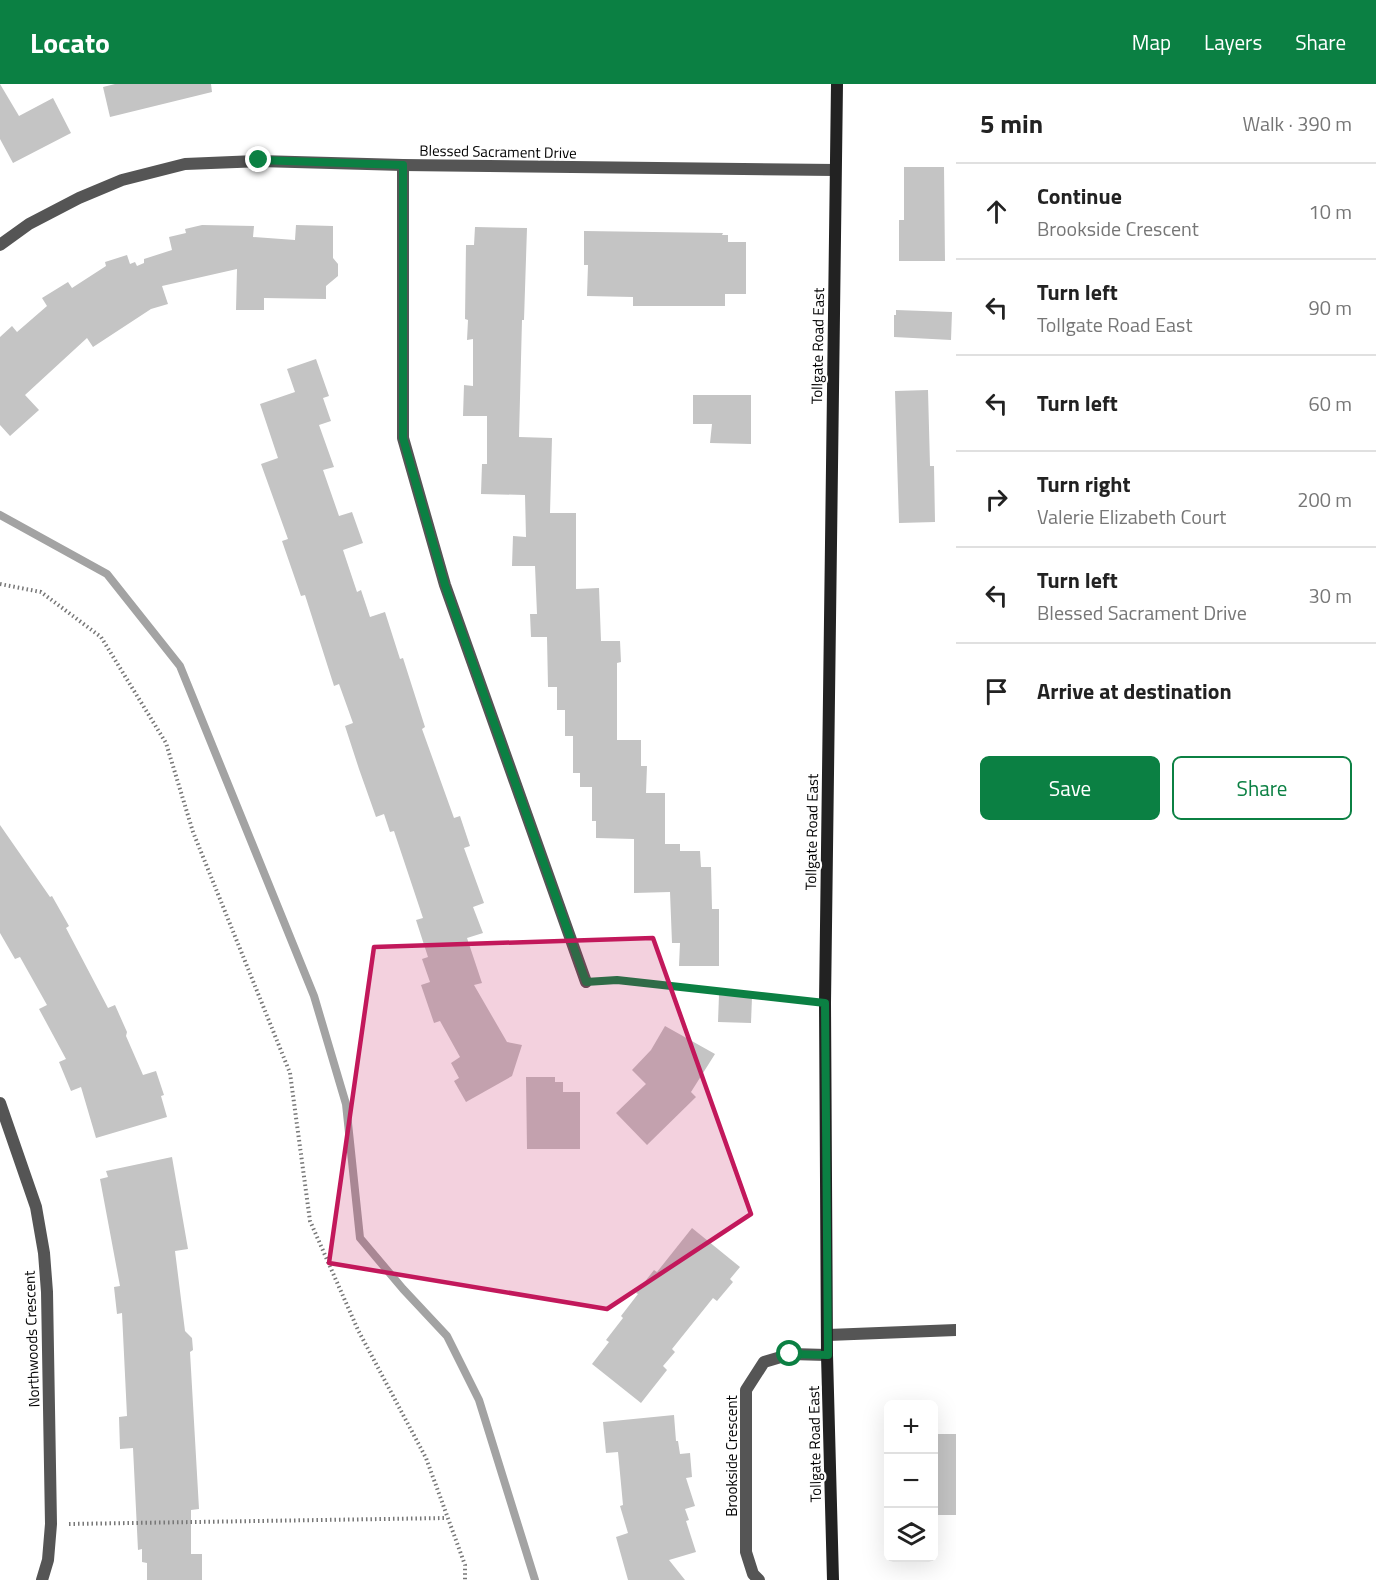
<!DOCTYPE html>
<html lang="en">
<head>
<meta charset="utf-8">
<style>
  :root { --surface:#fff; --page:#f6f6f6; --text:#222; --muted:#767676; --line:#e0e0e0; --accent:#0b8043 }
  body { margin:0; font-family:"Titillium Web",sans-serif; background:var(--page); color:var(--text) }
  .controls { position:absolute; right:18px; bottom:18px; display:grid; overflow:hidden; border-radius:9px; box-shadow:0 6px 24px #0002 }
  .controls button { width:54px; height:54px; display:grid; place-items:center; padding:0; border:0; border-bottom:2px solid var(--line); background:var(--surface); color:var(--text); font:30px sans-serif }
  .stop { position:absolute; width:18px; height:18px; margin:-14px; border:4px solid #0b8043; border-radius:50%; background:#fff }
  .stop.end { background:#0b8043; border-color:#fff; box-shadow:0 2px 6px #0008 }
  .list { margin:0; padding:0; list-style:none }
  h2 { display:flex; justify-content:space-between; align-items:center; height:78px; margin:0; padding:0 24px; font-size:26px }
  h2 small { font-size:20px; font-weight:400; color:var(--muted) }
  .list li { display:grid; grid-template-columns:39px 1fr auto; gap:18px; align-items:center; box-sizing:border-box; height:96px; padding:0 24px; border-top:2px solid var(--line) }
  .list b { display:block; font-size:22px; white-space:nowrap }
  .list p { margin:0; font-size:20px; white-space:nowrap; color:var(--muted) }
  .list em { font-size:20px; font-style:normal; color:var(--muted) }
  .actions { display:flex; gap:12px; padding:18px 24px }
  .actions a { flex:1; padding:14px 0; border:2px solid var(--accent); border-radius:9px; text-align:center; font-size:21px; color:var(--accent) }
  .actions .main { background:var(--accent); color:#fff }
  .icon { flex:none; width:33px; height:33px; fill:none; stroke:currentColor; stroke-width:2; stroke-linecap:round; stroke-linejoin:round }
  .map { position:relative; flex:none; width:956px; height:1496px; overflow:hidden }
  header { display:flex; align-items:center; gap:36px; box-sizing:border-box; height:84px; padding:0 30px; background:var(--accent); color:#fff }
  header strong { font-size:28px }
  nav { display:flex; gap:33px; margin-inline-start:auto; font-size:21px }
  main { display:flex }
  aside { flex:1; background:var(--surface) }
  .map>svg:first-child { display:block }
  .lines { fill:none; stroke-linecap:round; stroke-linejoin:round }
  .stream { stroke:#a3a3a3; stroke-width:8 }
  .building { fill:#c4c4c4 }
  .path { stroke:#777; stroke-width:4; stroke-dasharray:1.5 3; stroke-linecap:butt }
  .street { stroke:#555; stroke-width:12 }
  .secondary { stroke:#222; stroke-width:12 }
  .route { stroke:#0b8043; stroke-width:8 }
  .marked { fill:#c2185b; fill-opacity:0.2; stroke:#c2185b; stroke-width:4.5; stroke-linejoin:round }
  .labels { text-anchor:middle; stroke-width:4.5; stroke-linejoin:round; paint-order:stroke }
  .street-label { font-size:15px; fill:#000; stroke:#fff }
</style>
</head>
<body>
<header>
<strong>Locato</strong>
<nav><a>Map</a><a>Layers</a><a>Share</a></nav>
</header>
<main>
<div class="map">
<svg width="956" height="1496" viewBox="0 0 956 1496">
  <rect width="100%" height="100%" fill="#fff"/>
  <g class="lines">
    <polyline class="stream" points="0,431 107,490 180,582 314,912 346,1020 360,1154 403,1205 447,1252 479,1316 535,1496"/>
  </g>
  <g class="building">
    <polygon points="0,0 19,32 53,14 71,49 13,79 0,55"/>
    <polygon points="115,0 211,0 212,8 110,33 103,3"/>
    <polygon points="904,83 944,83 945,177 899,177 899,136 904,136"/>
    <polygon points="202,141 254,142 253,153 295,156 296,141 333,142 333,174 338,180 338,192 326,202 326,215 264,214 264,226 236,226 237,185 162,202 168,220 151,225 93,263 87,254 25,311 39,326 10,352 0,341 0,253 12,242 17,248 47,222 42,214 68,198 72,204 106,182 105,178 127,171 130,180 135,178 137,182 144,179 144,175 172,166 169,153 186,149 185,145"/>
    <polygon points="475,143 527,144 524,236 522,236 519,353 552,354 550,429 576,429 576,505 599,504 601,557 620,557 621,578 617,579 617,656 641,656 641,682 647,682 646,709 665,709 665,760 680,760 680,767 700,767 701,783 711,783 712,825 719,825 719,882 679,882 680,859 672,859 670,808 634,809 634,755 596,754 596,737 592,737 592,703 580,703 580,689 573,689 573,652 565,652 565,626 557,626 557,603 548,603 547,553 531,553 530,530 537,530 535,482 512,482 513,452 526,453 525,411 481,410 482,380 487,380 487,332 463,332 464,301 473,302 473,255 467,256 468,236 465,235 466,161 474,161"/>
    <polygon points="584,147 723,149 722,151 728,151 728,158 746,158 746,210 725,210 725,222 633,222 633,213 587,212 588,181 584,181"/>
    <polygon points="896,226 952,228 951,256 894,253 894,231 896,231"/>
    <polygon points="316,275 329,312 323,314 331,337 319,341 334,383 323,386 339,432 352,428 363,459 343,466 357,508 361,506 370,533 385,528 400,575 403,574 425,643 422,645 454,734 460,732 470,762 464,764 484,819 473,823 483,849 467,854 482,899 474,901 507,958 522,961 512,992 466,1018 454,997 459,994 451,979 460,973 440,937 434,939 421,901 430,898 422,875 428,873 416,836 423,834 394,747 390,748 384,730 376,733 359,685 345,642 353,639 339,600 334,602 305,511 301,512 282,457 288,455 261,380 278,374 260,320 295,308 287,285"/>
    <polygon points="928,306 930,382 934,382 935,438 899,439 895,307"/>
    <polygon points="693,311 751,311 751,360 710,359 712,340 693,340"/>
    <polygon points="0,741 50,813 52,812 69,842 66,844 108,924 115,921 127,948 126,952 143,991 156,987 164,1011 161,1012 167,1033 96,1054 81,1003 71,1007 59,978 66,975 39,925 47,921 20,873 15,875 0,849"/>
    <polygon points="719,911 752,913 751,939 718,938"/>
    <polygon points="665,942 715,970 691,1008 696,1013 647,1061 616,1029 646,1000 632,986 651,966"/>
    <polygon points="526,993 555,993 555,998 563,998 563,1008 580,1008 580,1065 527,1065"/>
    <polygon points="172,1073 188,1165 175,1167 185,1247 192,1254 193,1266 190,1268 199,1425 191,1426 191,1470 202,1470 202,1496 147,1496 147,1479 142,1478 142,1465 138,1466 133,1364 120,1365 119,1333 127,1332 122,1229 117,1230 114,1203 120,1202 100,1095 108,1093 106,1087"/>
    <polygon points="692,1144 740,1183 730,1195 733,1198 717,1217 713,1214 672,1265 675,1268 663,1282 667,1286 641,1319 592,1280 609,1258 606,1256 623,1234 621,1232 638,1210 636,1209 654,1186 657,1188"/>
    <polygon points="674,1331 676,1357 678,1357 680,1370 690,1369 692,1393 686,1394 695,1422 685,1425 689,1436 686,1437 696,1468 669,1476 685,1496 628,1496 616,1453 628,1449 620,1422 623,1421 618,1368 606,1369 603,1338"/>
    <rect x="933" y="1350" width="23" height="81"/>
  </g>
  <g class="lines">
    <g class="path">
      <polyline points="0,500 41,508 101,553 166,659 193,748 290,989 310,1137 358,1246 426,1374 465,1481 465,1496"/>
      <polyline points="605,897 617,896 806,917"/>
      <polyline points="69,1440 447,1434"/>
    </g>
    <g class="street">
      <polyline points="403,81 403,354 445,501 586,898"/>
      <polyline points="0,161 29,140 79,114 122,96 185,80 259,77 403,81 835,86"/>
      <polyline points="0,1019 36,1123 44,1169 47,1208 51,1440 48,1476 42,1496"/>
      <polyline points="828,1251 956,1246"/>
      <polyline points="759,1496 753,1490 746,1468 746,1306 764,1278 791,1270 827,1271"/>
    </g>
    <polyline class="secondary" points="833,1496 827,1271 825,919 837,0"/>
  </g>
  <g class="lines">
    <polyline class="route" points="259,76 403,81 403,354 445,501 586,898 617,896 825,919 828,1271 790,1270"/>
  </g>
  <path class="marked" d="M653,854l98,276 -144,95 -278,-46 45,-316z"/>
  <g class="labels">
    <g class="street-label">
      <text transform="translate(498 68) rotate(1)" y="5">Blessed Sacrament Drive</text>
      <text transform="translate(818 262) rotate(-89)" y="5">Tollgate Road East</text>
      <text transform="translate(812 748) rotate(-89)" y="5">Tollgate Road East</text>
      <text transform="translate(32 1255) rotate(-92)" y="5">Northwoods Crescent</text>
      <text transform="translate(815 1360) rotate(-91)" y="5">Tollgate Road East</text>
      <text transform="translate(732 1372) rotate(-90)" y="5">Brookside Crescent</text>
    </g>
  </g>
</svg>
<div class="controls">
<button>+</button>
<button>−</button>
<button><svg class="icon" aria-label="layers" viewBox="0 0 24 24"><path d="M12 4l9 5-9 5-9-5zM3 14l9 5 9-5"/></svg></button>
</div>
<div class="stop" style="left:790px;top:1270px"></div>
<div class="stop end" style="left:259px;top:76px"></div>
</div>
<aside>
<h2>5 min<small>Walk · 390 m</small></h2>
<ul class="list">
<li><svg class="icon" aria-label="ahead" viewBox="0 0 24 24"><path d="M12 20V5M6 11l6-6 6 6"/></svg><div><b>Continue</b><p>Brookside Crescent</p></div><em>10 m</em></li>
<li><svg class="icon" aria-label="left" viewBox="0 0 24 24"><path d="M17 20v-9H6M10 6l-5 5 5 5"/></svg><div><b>Turn left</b><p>Tollgate Road East</p></div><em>90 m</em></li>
<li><svg class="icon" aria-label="left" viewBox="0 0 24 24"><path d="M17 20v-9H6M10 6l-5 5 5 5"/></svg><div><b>Turn left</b></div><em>60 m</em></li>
<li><svg class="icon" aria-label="right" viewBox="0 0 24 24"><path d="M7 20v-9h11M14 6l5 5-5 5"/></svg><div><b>Turn right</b><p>Valerie Elizabeth Court</p></div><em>200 m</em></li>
<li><svg class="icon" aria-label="left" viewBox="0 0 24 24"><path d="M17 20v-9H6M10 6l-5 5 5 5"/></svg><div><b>Turn left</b><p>Blessed Sacrament Drive</p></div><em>30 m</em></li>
<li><svg class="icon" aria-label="arrive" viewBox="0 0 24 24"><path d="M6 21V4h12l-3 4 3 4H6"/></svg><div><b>Arrive at destination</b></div></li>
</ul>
<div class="actions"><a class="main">Save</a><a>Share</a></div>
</aside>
</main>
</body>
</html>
